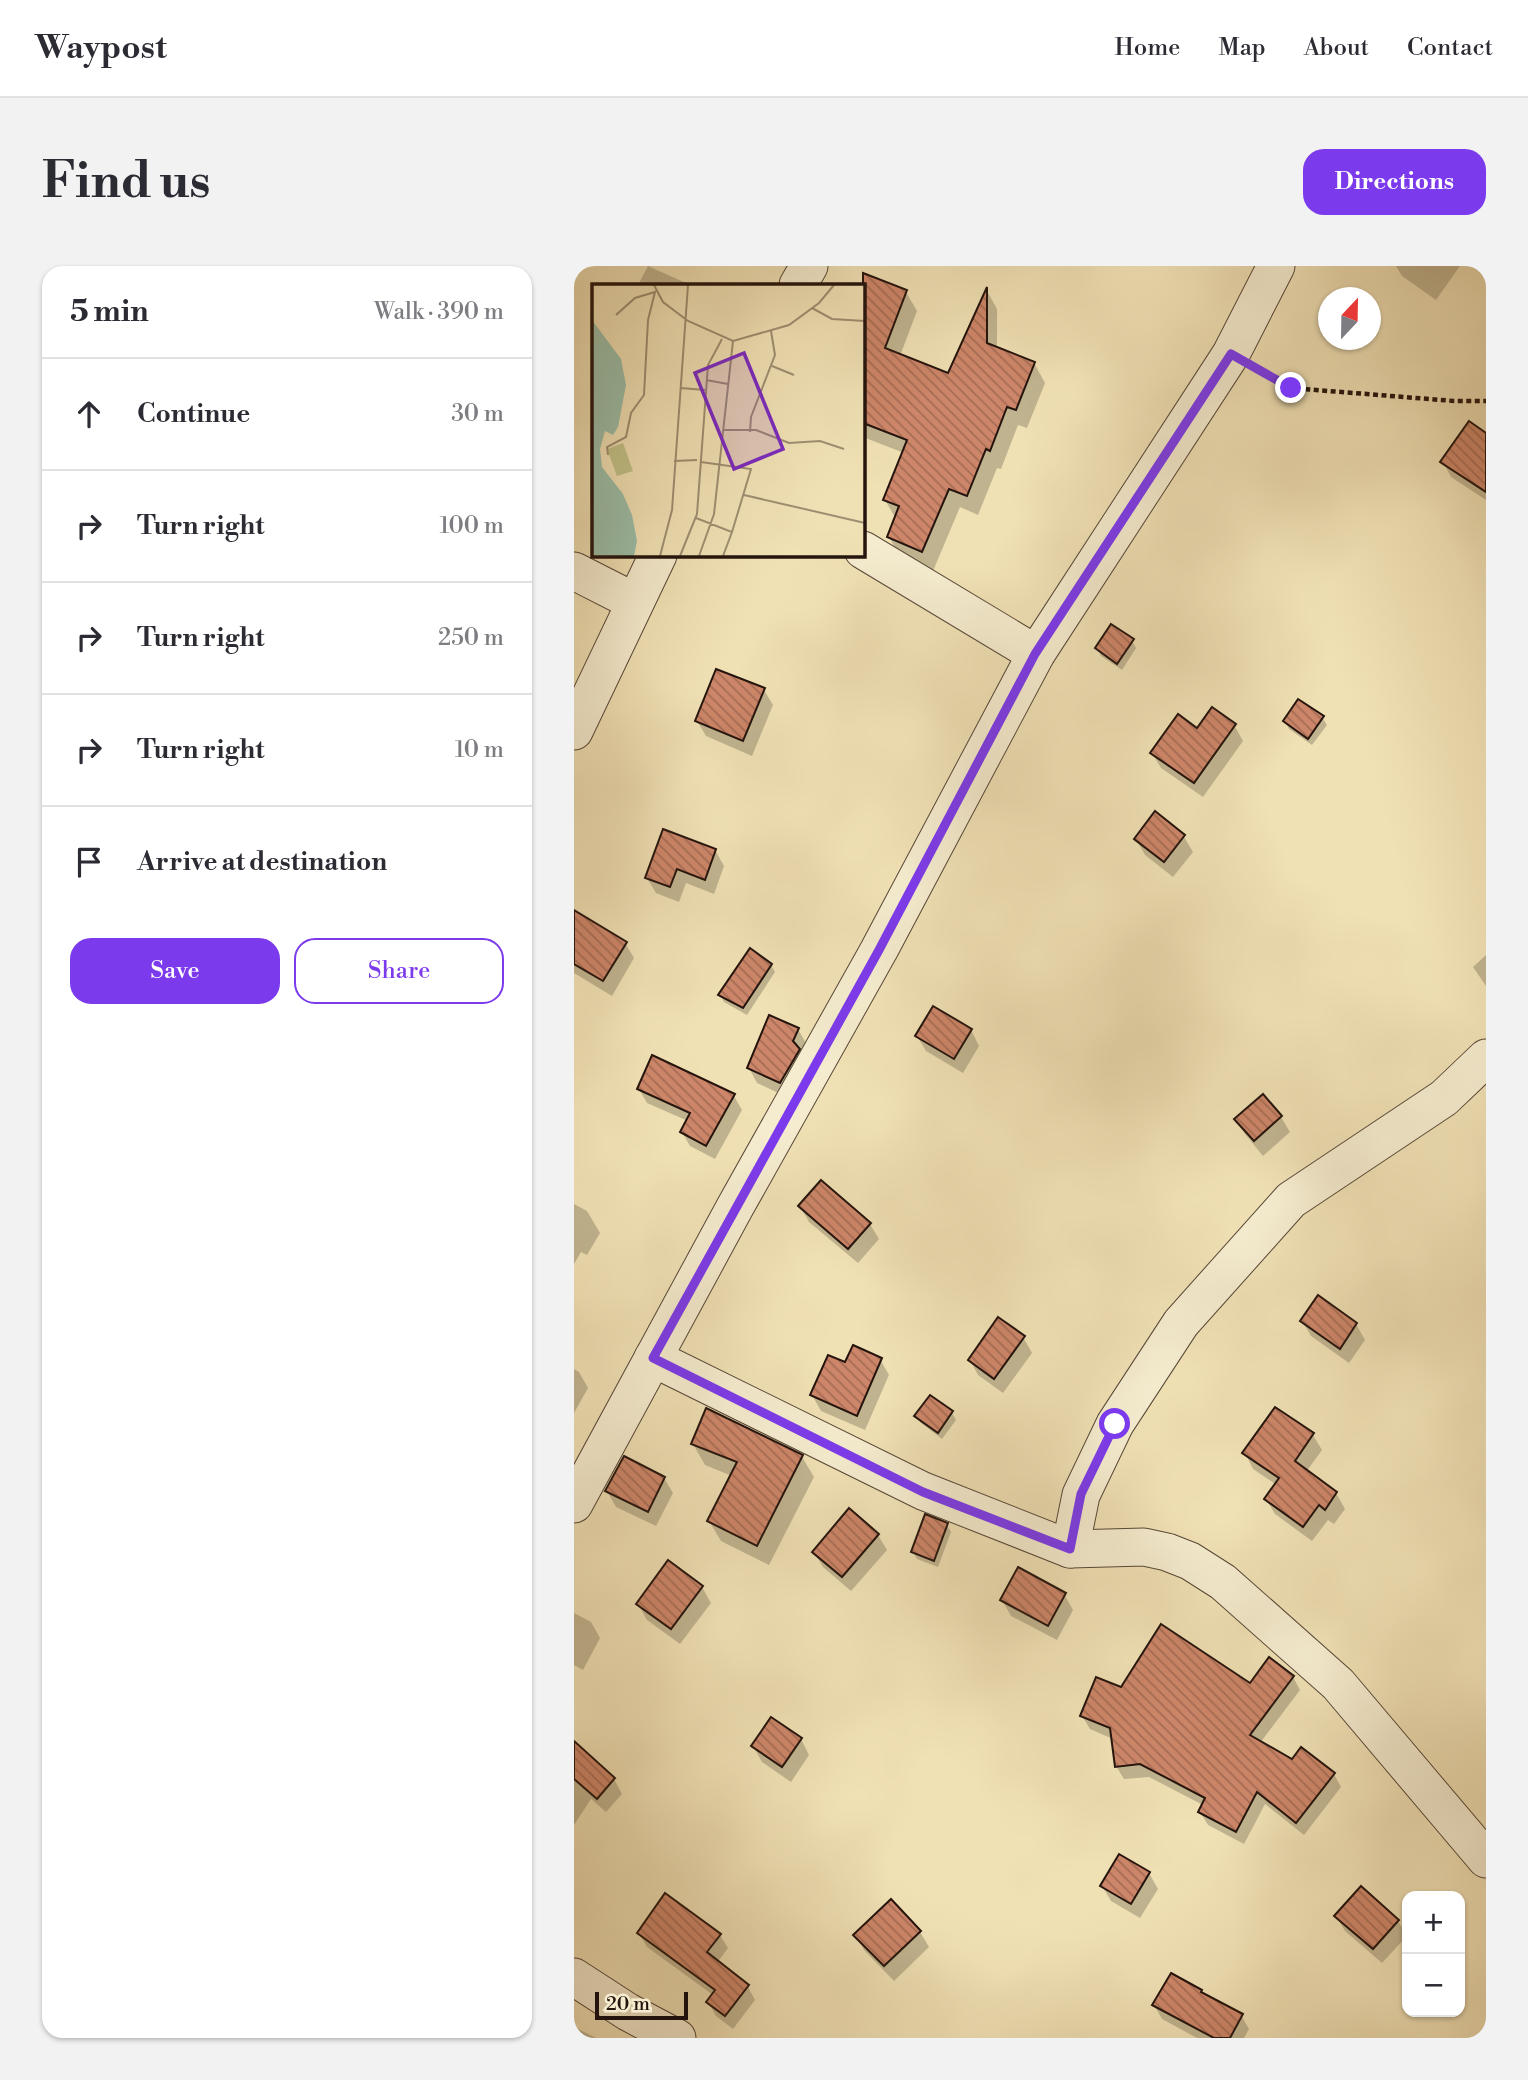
<!DOCTYPE html>
<html lang="en">
<head>
<meta charset="utf-8">
<style>
  :root { --surface:#fff; --page:#f2f2f3; --text:#2b2b33; --muted:#7c7c81; --line:#e1e1e2; --accent:#7c3aed }
  body { margin:0; font-family:"Libre Bodoni",serif; background:var(--page); color:var(--text) }
  .controls { position:absolute; right:21px; bottom:21px; display:grid; overflow:hidden; border-radius:14px; box-shadow:0 2px 5px #0004 }
  .controls button { width:63px; height:63px; display:grid; place-items:center; padding:0; border:0; border-bottom:2px solid var(--line); background:var(--surface); color:var(--text); font:35px sans-serif }
  .compass { position:absolute; left:744px; top:21px; width:63px; height:63px; border-radius:50%; background:var(--surface); box-shadow:0 2px 5px #0004; rotate:22deg }
  .scale { position:absolute; left:21px; bottom:18px; width:93px; box-sizing:border-box; padding-left:7px; border:4px solid #24140d; border-top:0; font-size:19px; line-height:24px; white-space:nowrap; color:#24140d; -webkit-text-stroke:5px #f5eccf; paint-order:stroke }
  .stop { position:absolute; width:21px; height:21px; margin:-16px; border:5px solid #7c3aed; border-radius:50%; background:#fff }
  .stop.end { background:#7c3aed; border-color:#fff; box-shadow:0 2px 7px #0008 }
  .list { margin:0; padding:0; list-style:none }
  h2 { display:flex; justify-content:space-between; align-items:center; height:91px; margin:0; padding:0 28px; font-size:30px }
  h2 small { font-size:23px; font-weight:400; color:var(--muted) }
  .list li { display:grid; grid-template-columns:46px 1fr auto; gap:21px; align-items:center; box-sizing:border-box; height:112px; padding:0 28px; border-top:2px solid var(--line) }
  .list b { display:block; font-size:26px; white-space:nowrap }
  .list em { font-size:23px; font-style:normal; color:var(--muted) }
  .actions { display:flex; gap:14px; padding:21px 28px }
  .actions a { flex:1; padding:16px 0; border:2px solid var(--accent); border-radius:21px; text-align:center; font-size:24px; color:var(--accent) }
  .actions .main { background:var(--accent); color:#fff }
  .icon { flex:none; width:38px; height:38px; fill:none; stroke:currentColor; stroke-width:2; stroke-linecap:round; stroke-linejoin:round }
  .map { position:relative; flex:none; width:912px; height:1772px; overflow:hidden; border-radius:21px }
  header { display:flex; align-items:center; gap:42px; box-sizing:border-box; height:98px; padding:0 35px; background:var(--surface); border-bottom:2px solid var(--line) }
  header strong { font-size:33px }
  nav { display:flex; gap:38px; margin-inline-start:auto; font-size:24px }
  .intro { display:flex; align-items:center; justify-content:space-between; box-sizing:border-box; height:168px; padding:0 42px }
  h1 { margin:0; font-size:49px }
  .button { padding:18px 32px; border-radius:21px; background:var(--accent); color:#fff; font-size:24px; font-weight:700 }
  main { display:flex; gap:42px; padding:0 42px }
  aside { flex:1; background:var(--surface); border-radius:21px; box-shadow:0 2px 5px #0004 }
  .map>svg:first-child { display:block }
  .shadow { fill:#0003 }
  .building { fill:url(#building-back-hatch); stroke:#24140d; stroke-width:2 }
  .lines { fill:none; stroke-linecap:round; stroke-linejoin:round }
  .street-casing { stroke:#574737; stroke-width:39 }
  .path { stroke:#24140d; stroke-width:4.5; stroke-dasharray:5 3.5; stroke-linecap:butt }
  .street { stroke:#f5eccf; stroke-width:37 }
  .route { stroke:#7c3aed; stroke-width:9 }
  .inset-road { fill:none; stroke:#9e8f72; stroke-width:2 }
  .view { fill:#7b2cbf; fill-opacity:0.15; stroke:#7b2cbf; stroke-width:3.5 }
  .inset-edge { fill:none; stroke:#24140d; stroke-width:3.5 }
</style>
</head>
<body>
<header>
<strong>Waypost</strong>
<nav><a>Home</a><a>Map</a><a>About</a><a>Contact</a></nav>
</header>
<div class="intro"><h1>Find us</h1><a class="button">Directions</a></div>
<main>
<aside>
<h2>5 min<small>Walk · 390 m</small></h2>
<ul class="list">
<li><svg class="icon" aria-label="ahead" viewBox="0 0 24 24"><path d="M12 20V5M6 11l6-6 6 6"/></svg><div><b>Continue</b></div><em>30 m</em></li>
<li><svg class="icon" aria-label="right" viewBox="0 0 24 24"><path d="M7 20v-9h11M14 6l5 5-5 5"/></svg><div><b>Turn right</b></div><em>100 m</em></li>
<li><svg class="icon" aria-label="right" viewBox="0 0 24 24"><path d="M7 20v-9h11M14 6l5 5-5 5"/></svg><div><b>Turn right</b></div><em>250 m</em></li>
<li><svg class="icon" aria-label="right" viewBox="0 0 24 24"><path d="M7 20v-9h11M14 6l5 5-5 5"/></svg><div><b>Turn right</b></div><em>10 m</em></li>
<li><svg class="icon" aria-label="arrive" viewBox="0 0 24 24"><path d="M6 21V4h12l-3 4 3 4H6"/></svg><div><b>Arrive at destination</b></div></li>
</ul>
<div class="actions"><a class="main">Save</a><a>Share</a></div>
</aside>
<div class="map">
<svg width="912" height="1772" viewBox="0 0 912 1772">
  <defs>
    <pattern id="building-back-hatch" width="6" height="6" patternUnits="userSpaceOnUse" patternTransform="scale(1.75)"><rect width="6" height="6" fill="#cd8669"/><path d="M-1 5l2 2M0 0l6 6M5-1l2 2" fill="none" stroke="#a66c55"/></pattern>
  </defs>
  <rect width="100%" height="100%" fill="#f0e1b5"/>
  <filter id="stains"><feTurbulence type="fractalNoise" baseFrequency=".00286" numOctaves="4"/><feColorMatrix values="0 0 0 0 .2 0 0 0 0 .09 0 0 0 0 .02 0 0 0 .5 -.17"/></filter>
  <radialGradient id="worn" r=".72"><stop offset=".6" stop-color="#630" stop-opacity="0"/><stop offset="1" stop-color="#630" stop-opacity=".3"/></radialGradient>
  <g class="shadow">
    <polygon points="74,0 112,17 113,19 64,19"/>
    <polygon points="822,0 886,0 862,34 828,10"/>
    <polygon points="295,11 332,26 343,45 326,90 374,109 413,25 423,43 423,83 460,97 471,117 453,162 444,159 427,203 423,202 404,249 386,241 359,305 326,291 315,271 322,253 311,234 330,187 289,171 289,27"/>
    <polygon points="912,169 912,234 877,211 869,196"/>
    <polygon points="558,375 562,382 548,404 527,390 523,382"/>
    <polygon points="190,424 199,439 178,490 132,470 123,455"/>
    <polygon points="748,451 753,459 738,479 715,463 711,455"/>
    <polygon points="660,459 669,475 629,531 587,502 578,487 624,464"/>
    <polygon points="581,548 610,571 619,586 599,611 571,589 562,573"/>
    <polygon points="141,584 150,600 140,628 112,617 105,636 82,627 73,612"/>
    <polygon points="0,653 51,677 60,692 38,730 0,707"/>
    <polygon points="912,689 912,720 899,701"/>
    <polygon points="197,699 201,706 173,749 150,736 146,729"/>
    <polygon points="224,763 233,779 215,832 183,817 175,802"/>
    <polygon points="397,764 405,780 389,807 352,785 343,770"/>
    <polygon points="79,792 160,830 168,844 141,893 116,880 108,866 114,855 73,837 65,823"/>
    <polygon points="688,830 707,851 716,866 689,890 671,868 662,853"/>
    <polygon points="0,938 13,945 26,967 13,989 7,986 0,998"/>
    <polygon points="226,940 296,958 305,973 284,997 235,956"/>
    <polygon points="745,1032 782,1058 791,1074 775,1097 737,1070 728,1055"/>
    <polygon points="449,1071 458,1087 429,1127 404,1109 396,1094"/>
    <polygon points="306,1093 315,1109 291,1164 247,1145 238,1129 272,1099"/>
    <polygon points="0,1103 5,1106 14,1122 0,1147"/>
    <polygon points="133,1144 228,1191 240,1211 195,1299 147,1275 135,1255 158,1210 131,1199 119,1178"/>
    <polygon points="378,1147 382,1154 368,1173 347,1157 342,1150"/>
    <polygon points="739,1169 748,1184 732,1206 762,1227 771,1243 760,1258 754,1254 738,1275 701,1248 692,1233 703,1219 679,1203 671,1187"/>
    <polygon points="90,1212 99,1227 82,1260 42,1241 33,1225"/>
    <polygon points="373,1259 377,1266 364,1301 343,1293 339,1286"/>
    <polygon points="304,1269 313,1284 277,1325 249,1301 240,1286"/>
    <polygon points="128,1321 137,1337 106,1378 73,1354 64,1338"/>
    <polygon points="490,1328 499,1344 483,1374 437,1350 428,1334"/>
    <polygon points="0,1347 17,1356 26,1372 9,1404 0,1399"/>
    <polygon points="719,1411 726,1424 686,1477 718,1496 760,1508 767,1521 730,1569 691,1538 670,1578 634,1559 626,1546 629,1539 575,1511 550,1513 542,1500 539,1473 516,1463 508,1450 547,1423 676,1419"/>
    <polygon points="227,1473 235,1489 217,1516 188,1496 179,1480"/>
    <polygon points="0,1475 40,1513 48,1528 32,1546 17,1533 0,1559"/>
    <polygon points="575,1607 584,1623 566,1652 537,1635 528,1620"/>
    <polygon points="762,1650 824,1655 833,1670 808,1697 771,1665"/>
    <polygon points="346,1666 355,1681 320,1715 290,1684 282,1669"/>
    <polygon points="65,1667 146,1669 154,1682 143,1697 174,1721 181,1734 159,1763 142,1750 134,1736 139,1729 73,1681"/>
    <polygon points="627,1726 629,1729 667,1749 675,1763 670,1772 623,1772 588,1753 580,1739"/>
    <polygon points="0,1761 22,1772 0,1772"/>
  </g>
  <g class="building">
    <polygon points="289,7 333,24 311,82 374,107 413,21 413,77 461,96 442,144 433,141 416,185 412,183 393,230 375,223 348,286 313,271 325,240 309,234 333,174 289,157"/>
    <polygon points="895,155 912,167 912,226 866,196"/>
    <polygon points="537,358 560,373 543,398 521,382"/>
    <polygon points="142,403 191,422 169,475 121,455"/>
    <polygon points="724,433 750,450 734,473 709,455"/>
    <polygon points="638,441 662,458 620,517 576,487 604,448 623,462"/>
    <polygon points="581,545 611,569 590,596 560,573"/>
    <polygon points="89,563 142,583 131,614 103,603 96,621 71,612"/>
    <polygon points="0,644 53,676 29,715 0,698"/>
    <polygon points="176,682 198,698 169,742 144,729"/>
    <polygon points="359,740 398,763 380,793 341,770"/>
    <polygon points="195,749 225,762 219,775 226,783 206,817 173,802"/>
    <polygon points="78,789 161,828 132,880 106,866 116,847 63,823"/>
    <polygon points="689,828 708,850 680,875 660,853"/>
    <polygon points="247,914 297,957 274,983 224,940"/>
    <polygon points="744,1029 783,1057 766,1083 726,1055"/>
    <polygon points="424,1051 451,1070 420,1113 394,1094"/>
    <polygon points="279,1079 308,1092 283,1150 236,1129 254,1089 271,1096"/>
    <polygon points="356,1129 379,1145 364,1167 340,1150"/>
    <polygon points="701,1141 740,1167 721,1195 763,1226 751,1244 745,1239 729,1261 690,1233 705,1212 668,1187"/>
    <polygon points="132,1142 229,1189 183,1280 133,1255 163,1196 117,1178"/>
    <polygon points="50,1190 91,1211 74,1246 31,1225"/>
    <polygon points="275,1242 305,1268 268,1311 238,1286"/>
    <polygon points="351,1248 374,1257 360,1295 337,1286"/>
    <polygon points="94,1294 129,1320 97,1363 62,1338"/>
    <polygon points="444,1301 492,1327 474,1360 426,1334"/>
    <polygon points="587,1358 676,1417 695,1391 720,1410 676,1469 718,1493 727,1481 761,1507 722,1557 683,1526 662,1566 624,1546 631,1532 566,1498 541,1501 536,1462 506,1450 522,1411 547,1421"/>
    <polygon points="197,1451 228,1472 208,1501 177,1480"/>
    <polygon points="0,1475 41,1512 23,1533 0,1513"/>
    <polygon points="545,1588 576,1606 557,1638 526,1620"/>
    <polygon points="787,1620 825,1654 799,1683 760,1650"/>
    <polygon points="91,1627 147,1668 133,1686 175,1719 151,1750 132,1736 141,1724 63,1667"/>
    <polygon points="317,1633 347,1665 310,1700 279,1669"/>
    <polygon points="597,1707 628,1724 627,1726 669,1748 656,1772 640,1772 578,1739"/>
  </g>
  <g class="lines">
    <g class="street-casing">
      <g id="street">
        <polyline points="224,19 235,0"/>
        <polyline points="289,284 462,388"/>
        <polyline points="0,305 61,336"/>
        <polyline points="0,465 84,289"/>
        <polyline points="79,1092 349,1225 496,1283 570,1281 593,1286 616,1295 649,1316 764,1418 912,1593"/>
        <polyline points="0,1238 161,941 305,684 462,388 657,88 702,0"/>
        <polyline points="496,1283 507,1229 541,1158 607,1057 717,934 870,832 912,792"/>
        <polyline points="0,1711 54,1746 103,1772"/>
      </g>
    </g>
    <polyline class="path" points="685,104 717,122 880,135 912,135"/>
    <use href="#street" class="street"/>
  </g>
  <g class="lines">
    <polyline class="route" points="541,1158 507,1228 496,1283 349,1226 79,1092 305,684 461,388 657,88 717,122"/>
  </g>
  <g transform="translate(18 18)">
    <rect width="273" height="273" fill="#f0e1b5"/>
    <path d="M31,159l10,28 -16,5 -10,-27z" fill="#c1c188"/>
    <path d="M0,36l29,39 5,26 -8,42 -5,8 -8,-4 -5,18 2,18 21,27 9,21 5,26 -3,15h-42z" fill="#9bbea8"/>
    <path class="inset-road" d="M62,1l9,17 25,19 45,20 56,-16 30,-22 15,-18M220,24l20,11 33,2M180,82l22,9M114,96l22,4M89,104l24,2M131,146h33l33,13 31,-2 24,8M158,148l1,-15 24,-62 -4,-24M16,171l-1,-8 19,-10 5,-24 13,-18 4,-75 7,-28 -20,6 -19,17M82,177l23,-1M109,178l50,7 -19,63M152,211l121,28M104,234l36,14 -9,24M68,272l12,-46 16,-225M88,272l17,-42 11,-149 14,-26M107,272l15,-42 19,-173"/>
    <path class="view" d="M152,69l39,96 -49,20 -39,-96z"/>
    <rect width="273" height="273" class="inset-edge"/>
  </g>
  <rect width="100%" height="100%" filter="url(#stains)"/>
  <rect width="100%" height="100%" fill="url(#worn)"/>
</svg>
<div class="controls">
<button>+</button>
<button>−</button>
</div>
<svg class="compass" viewBox="-18 -18 36 36"><path d="M0-13l5 13h-10z" fill="#e53935"/><path d="M0 13l5-13h-10z" fill="#7c7c81"/></svg>
<div class="scale">20 m</div>
<div class="stop" style="left:541px;top:1158px"></div>
<div class="stop end" style="left:717px;top:122px"></div>
</div>
</main>
</body>
</html>
